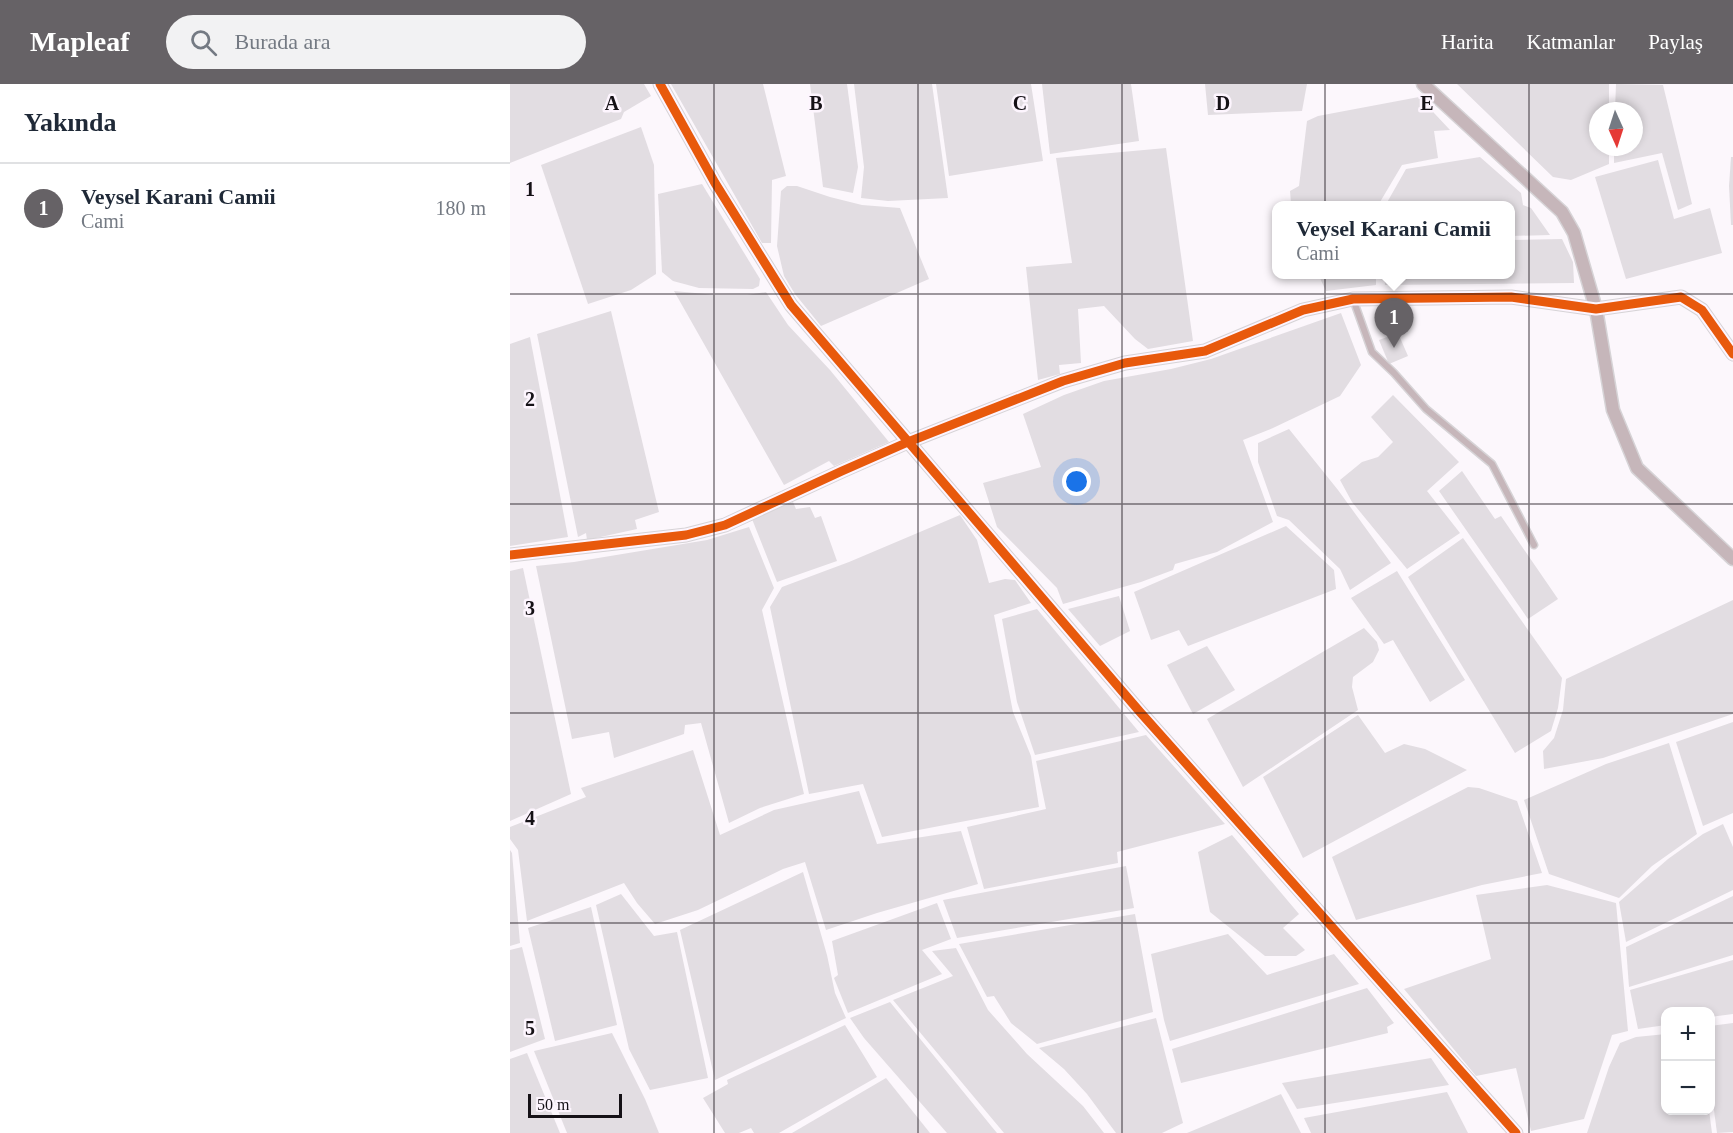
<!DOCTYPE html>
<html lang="tr">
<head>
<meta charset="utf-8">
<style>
  :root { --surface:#fff; --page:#f2f2f3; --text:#1f2937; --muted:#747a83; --line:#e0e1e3; --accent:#666266 }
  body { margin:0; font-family:Georgia,serif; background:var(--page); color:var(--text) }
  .controls { position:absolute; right:18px; bottom:18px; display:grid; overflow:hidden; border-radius:12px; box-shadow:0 3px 9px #0003 }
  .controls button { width:54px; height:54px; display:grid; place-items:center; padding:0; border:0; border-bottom:2px solid var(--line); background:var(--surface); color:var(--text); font:30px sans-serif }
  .compass { position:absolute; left:1079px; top:18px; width:54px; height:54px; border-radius:50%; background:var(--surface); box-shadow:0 3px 9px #0003; rotate:177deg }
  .scale { position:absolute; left:18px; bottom:15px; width:94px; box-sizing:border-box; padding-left:6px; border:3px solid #151116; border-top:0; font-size:16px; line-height:21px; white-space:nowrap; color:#151116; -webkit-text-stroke:4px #fdf5fe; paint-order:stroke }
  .you { position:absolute; left:567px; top:398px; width:21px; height:21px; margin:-15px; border:4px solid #fff; border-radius:50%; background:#1a73e8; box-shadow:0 0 0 9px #1a73e833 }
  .badge { display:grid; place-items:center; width:39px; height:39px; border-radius:50%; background:var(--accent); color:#fff; font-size:20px; font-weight:700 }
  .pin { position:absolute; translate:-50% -50px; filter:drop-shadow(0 2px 3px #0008) }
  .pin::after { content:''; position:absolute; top:32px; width:21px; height:18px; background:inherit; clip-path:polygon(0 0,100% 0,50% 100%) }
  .popup { position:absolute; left:762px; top:117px; width:243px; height:78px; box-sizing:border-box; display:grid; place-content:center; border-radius:12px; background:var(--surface); filter:drop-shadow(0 2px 4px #0005); font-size:20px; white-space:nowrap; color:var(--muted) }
  .popup b { font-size:22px; color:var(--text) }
  .popup::after { content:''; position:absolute; left:50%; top:100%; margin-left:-12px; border:12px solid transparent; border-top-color:var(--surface) }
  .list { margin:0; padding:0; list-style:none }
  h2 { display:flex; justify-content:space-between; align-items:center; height:78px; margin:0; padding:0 24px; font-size:26px }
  h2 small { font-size:20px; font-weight:400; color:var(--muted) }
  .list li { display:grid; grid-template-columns:39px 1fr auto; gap:18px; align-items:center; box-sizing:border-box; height:90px; padding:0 24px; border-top:2px solid var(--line) }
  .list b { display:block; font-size:22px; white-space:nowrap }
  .list p { margin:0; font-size:20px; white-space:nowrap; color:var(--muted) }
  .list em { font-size:20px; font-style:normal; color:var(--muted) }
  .icon { flex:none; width:33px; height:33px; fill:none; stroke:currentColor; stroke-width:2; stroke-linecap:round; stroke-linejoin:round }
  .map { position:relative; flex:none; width:1223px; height:1049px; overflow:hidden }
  header { display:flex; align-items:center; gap:36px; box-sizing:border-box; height:84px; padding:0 30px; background:var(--accent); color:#fff }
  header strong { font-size:28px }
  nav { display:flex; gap:33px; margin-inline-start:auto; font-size:21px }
  .search { width:420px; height:54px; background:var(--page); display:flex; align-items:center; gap:15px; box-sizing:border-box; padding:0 21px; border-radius:33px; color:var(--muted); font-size:22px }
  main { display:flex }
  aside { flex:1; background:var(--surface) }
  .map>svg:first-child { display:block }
  .building { fill:#e2dde2 }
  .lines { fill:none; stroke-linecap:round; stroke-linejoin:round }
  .lane-casing { stroke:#d6d3d6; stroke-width:9 }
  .street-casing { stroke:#d6d3d6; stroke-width:15 }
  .lane { stroke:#c6b6ba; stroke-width:6 }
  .street { stroke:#c6b6ba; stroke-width:12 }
  .cycleway-casing { stroke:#fdf5fe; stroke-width:13 }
  .cycleway { stroke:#e8590c; stroke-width:9 }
  .grid { fill:none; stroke:#151116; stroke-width:1.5; stroke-opacity:0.55 }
  .grid-label { font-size:20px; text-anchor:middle; font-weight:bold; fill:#151116; stroke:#fdf5fe; stroke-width:5; stroke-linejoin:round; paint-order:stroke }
</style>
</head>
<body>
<header>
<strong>Mapleaf</strong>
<div class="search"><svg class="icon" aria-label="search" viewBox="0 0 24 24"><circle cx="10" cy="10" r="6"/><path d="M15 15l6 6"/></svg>Burada ara</div>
<nav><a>Harita</a><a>Katmanlar</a><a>Paylaş</a></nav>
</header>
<main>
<aside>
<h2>Yakında<small></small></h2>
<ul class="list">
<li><span class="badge">1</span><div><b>Veysel Karani Camii</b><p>Cami</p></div><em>180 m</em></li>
</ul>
</aside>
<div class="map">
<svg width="1223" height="1049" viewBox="0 0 1223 1049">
  <rect width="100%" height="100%" fill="#fcf7fc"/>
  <g class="building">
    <polygon points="0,0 134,0 141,12 114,28 111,35 0,79"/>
    <polygon points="161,0 253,0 276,92 262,96 261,159 252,159"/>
    <polygon points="300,0 337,0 348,83 343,109 313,103"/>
    <polygon points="344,0 422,0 438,114 378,117 351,114 354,83"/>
    <polygon points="426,0 521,0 533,77 439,92"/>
    <polygon points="532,0 621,0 629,57 540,70"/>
    <polygon points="695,0 797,0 792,27 698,31"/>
    <polygon points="947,0 1099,0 1099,27 1088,27 1088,63 1099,63 1099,80 1061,96 1043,93"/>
    <polygon points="1106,0 1153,1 1182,120 1168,126 1152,69 1104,79 1104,63 1124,63 1124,27 1105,27"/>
    <polygon points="909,13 940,46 924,47 928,74 892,81 870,118 781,119 780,107 789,102 797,37 808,32"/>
    <polygon points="131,43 144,81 146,190 121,206 78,220 31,81"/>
    <polygon points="656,64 683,257 638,265 625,255 594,222 568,225 571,279 549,281 550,290 528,296 516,183 562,179 546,74"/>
    <polygon points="970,73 1011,109 1013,121 1021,124 1040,151 1001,152 1001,122 875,122 896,85"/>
    <polygon points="1221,73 1223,73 1223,141 1221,141 1219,102"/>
    <polygon points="1148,76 1164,135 1200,124 1212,169 1116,195 1085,93"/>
    <polygon points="192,100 250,195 249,202 243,205 189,204 163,197 152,188 148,110"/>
    <polygon points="277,102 287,102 320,113 352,121 390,124 419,195 311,242 285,210 274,192 267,162 271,107"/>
    <polygon points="1052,155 1063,178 1064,199 875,201 874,190 1001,190 1001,156"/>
    <polygon points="808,190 866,190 866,201 816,207"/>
    <polygon points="164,207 206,211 237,211 256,208 278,241 320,286 379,358 324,382 319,377 274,401"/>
    <polygon points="101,227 149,428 125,436 127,445 77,456 76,449 68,453 27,250"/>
    <polygon points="831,229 851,281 830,312 763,344 733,356 763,438 707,468 665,480 663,486 631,498 553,520 547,504 487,443 473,399 531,383 513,330 554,311 594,297 661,285 701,275"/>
    <polygon points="888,249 898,272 879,280 869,256"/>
    <polygon points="20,253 58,453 0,462 0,260"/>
    <polygon points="883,311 949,378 917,407 950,449 897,485 842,418 830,396 852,378 868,373 883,358 861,333"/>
    <polygon points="779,345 828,406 881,479 840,506 830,485 779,436 767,432 748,378 748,359"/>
    <polygon points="952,387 985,435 991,432 1048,515 1018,535 929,407"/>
    <polygon points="283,418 286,425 300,423 305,434 311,432 327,477 267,498 242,435"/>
    <polygon points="450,431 467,456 479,499 495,495 505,496 521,519 484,531 503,628 521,672 529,723 372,753 353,700 299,710 260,523 272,503 339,478"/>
    <polygon points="776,442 824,486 826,505 678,562 669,546 641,556 624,508"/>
    <polygon points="239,443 264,504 252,526 294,710 250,724 219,739 191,639 175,641 174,650 104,674 99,648 62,655 26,482 64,478 197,456"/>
    <polygon points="953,454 1052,594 1048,624 1041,647 1005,669 898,493"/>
    <polygon points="13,484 61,710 0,737 0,487"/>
    <polygon points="887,487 955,596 920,618 883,556 874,560 841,514"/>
    <polygon points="609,512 620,547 590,562 558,525"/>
    <polygon points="1223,516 1223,630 1093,674 1034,685 1033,667 1044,654 1053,626 1056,595"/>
    <polygon points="527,525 629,648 525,671 507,618 492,535"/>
    <polygon points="854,544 867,558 869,566 863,578 843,593 842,603 848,626 733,703 697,635"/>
    <polygon points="697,562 725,606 683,630 657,581"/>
    <polygon points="848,631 875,669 894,660 915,665 957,686 793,774 753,693"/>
    <polygon points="1223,638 1223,729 1193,742 1166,658"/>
    <polygon points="636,651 715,740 607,768 608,779 474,805 457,743 536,725 526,677"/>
    <polygon points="1159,659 1187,750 1142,782 1109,814 1039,790 1014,716 1096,680"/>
    <polygon points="183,666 210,751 264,726 349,707 367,760 451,747 468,800 367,829 316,846 295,778 273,785 188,826 145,840 127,819 114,799 17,837 8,766 0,755 0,743 76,713 71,704"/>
    <polygon points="958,703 969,704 1007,717 1032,789 972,801 846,836 822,773"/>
    <polygon points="1213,740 1223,763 1223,806 1116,858 1109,818 1158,775 1193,750"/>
    <polygon points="722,751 789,830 773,844 795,866 786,872 755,872 700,828 688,768"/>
    <polygon points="0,766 2,769 10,859 0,862"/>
    <polygon points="616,782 624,824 447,854 433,816"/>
    <polygon points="293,788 317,871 325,909 336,934 205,996 170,846"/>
    <polygon points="1037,801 1106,819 1118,947 1102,951 1074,1035 1021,1047 1006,984 966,992 894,905 981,875 966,811"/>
    <polygon points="111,810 144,852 167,848 198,994 140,1006 119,965 86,821"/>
    <polygon points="1223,812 1223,871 1119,903 1116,863"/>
    <polygon points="427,819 441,855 412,866 432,890 338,929 324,894 328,891 322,857"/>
    <polygon points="81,823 107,941 45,957 18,844"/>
    <polygon points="625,830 643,928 527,960 501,939 484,912 477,913 449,860"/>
    <polygon points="718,850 757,891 824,870 849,900 660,957 654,936 641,870"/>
    <polygon points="12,863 35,955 0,968 0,866"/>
    <polygon points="446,864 478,926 517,970 573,1022 594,1049 494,1049 383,916 443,892 422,867"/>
    <polygon points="1223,876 1223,930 1200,933 1200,928 1156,928 1156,941 1128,945 1120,906"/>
    <polygon points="857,904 884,939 877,943 878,949 671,999 662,965"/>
    <polygon points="380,918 482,1043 487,1049 437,1049 354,954 340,934"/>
    <polygon points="646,934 673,1039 652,1049 606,1049 577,1010 554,985 529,964"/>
    <polygon points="1223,939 1223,1048 1207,1049 1200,996 1200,942"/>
    <polygon points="335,941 367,993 269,1049 244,1049 241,1044 229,1049 215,1049 193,1014 218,1000 217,996"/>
    <polygon points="102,949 135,1015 149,1049 57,1049 24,967"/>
    <polygon points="1156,950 1156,1026 1199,1026 1202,1049 1077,1049 1099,983 1110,959 1126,953"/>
    <polygon points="17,969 50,1049 0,1049 0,975"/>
    <polygon points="921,974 939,1001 787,1025 772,999"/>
    <polygon points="376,994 420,1049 282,1049"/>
    <polygon points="937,1008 958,1049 801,1049 794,1034"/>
    <polygon points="771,1010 791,1049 677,1049"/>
  </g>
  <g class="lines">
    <g class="lane-casing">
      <polyline id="lane" points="843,215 862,268 884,289 916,325 982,380 1024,461"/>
    </g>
    <g class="street-casing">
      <g id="street">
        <polyline points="150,0 205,99 281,221 630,628 1006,1049"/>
        <polyline points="913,0 1052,128 1064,149 1086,225 1103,326 1127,384 1223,475"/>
        <polyline points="0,471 176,451 215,441 332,387 398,358 553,297 615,279 695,267 793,226 843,215 1001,213 1086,225 1171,213 1192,226 1223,270"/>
      </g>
    </g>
    <use href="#lane" class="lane"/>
    <use href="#street" class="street"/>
    <g class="cycleway-casing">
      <g id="cycleway">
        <polyline points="150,0 205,99 281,221 630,628 1006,1049"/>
        <polyline points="0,471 176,451 215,441 332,387 398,358 553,297 615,279 695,267 793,226 843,215 1001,213 1086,225 1171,213 1192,226 1223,270"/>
      </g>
    </g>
    <use href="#cycleway" class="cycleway"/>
  </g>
  <path class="grid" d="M204,0v1049M408,0v1049M612,0v1049M815,0v1049M1019,0v1049M0,210h1223M0,420h1223M0,629h1223M0,839h1223"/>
  <g class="grid-label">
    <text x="102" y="26">A</text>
    <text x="306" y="26">B</text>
    <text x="510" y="26">C</text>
    <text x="713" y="26">D</text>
    <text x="917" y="26">E</text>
    <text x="20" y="112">1</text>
    <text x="20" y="322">2</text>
    <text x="20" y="531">3</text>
    <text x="20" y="741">4</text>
    <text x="20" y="951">5</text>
  </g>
</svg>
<div class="controls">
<button>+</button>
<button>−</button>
</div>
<svg class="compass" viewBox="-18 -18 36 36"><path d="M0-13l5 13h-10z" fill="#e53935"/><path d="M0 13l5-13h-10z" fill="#747a83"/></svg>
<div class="scale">50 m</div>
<div class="you"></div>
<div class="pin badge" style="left:884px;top:264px">1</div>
<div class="popup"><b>Veysel Karani Camii</b>Cami</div>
</div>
</main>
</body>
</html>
